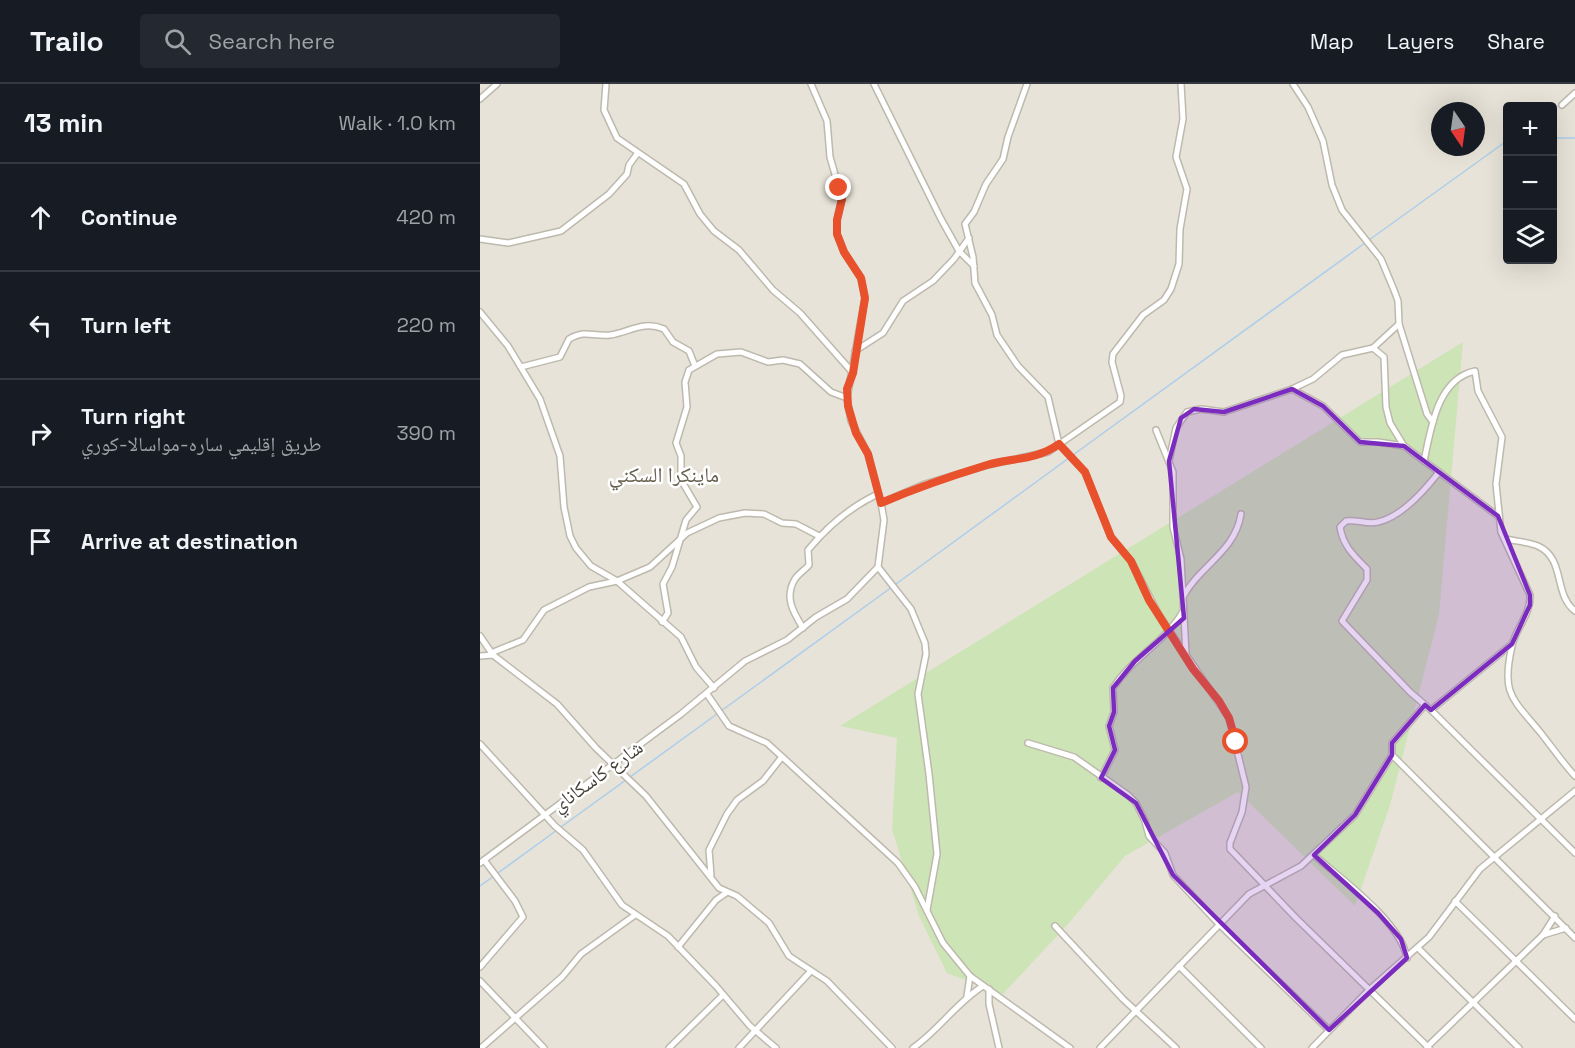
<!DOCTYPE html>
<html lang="en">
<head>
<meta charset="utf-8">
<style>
  :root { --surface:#171b24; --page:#242831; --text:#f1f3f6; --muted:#9ea1a6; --line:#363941 }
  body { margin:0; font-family:"Space Grotesk","Noto Naskh Arabic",sans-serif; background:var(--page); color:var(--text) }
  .controls { position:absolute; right:18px; top:18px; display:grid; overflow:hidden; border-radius:6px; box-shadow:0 6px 24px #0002 }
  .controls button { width:54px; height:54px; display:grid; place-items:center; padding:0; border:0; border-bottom:2px solid var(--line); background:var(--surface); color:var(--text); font:30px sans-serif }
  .compass { position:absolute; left:951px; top:18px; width:54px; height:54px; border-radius:50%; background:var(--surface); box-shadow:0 6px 24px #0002; rotate:167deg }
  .stop { position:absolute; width:18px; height:18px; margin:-14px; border:4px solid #e8512c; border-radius:50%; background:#fff }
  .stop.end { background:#e8512c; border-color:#fff; box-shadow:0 2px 6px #0008 }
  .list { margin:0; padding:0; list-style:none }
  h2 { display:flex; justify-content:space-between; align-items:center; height:78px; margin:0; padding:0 24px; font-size:26px }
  h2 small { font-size:20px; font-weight:400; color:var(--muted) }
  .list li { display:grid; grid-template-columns:39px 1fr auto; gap:18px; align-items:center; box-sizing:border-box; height:108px; padding:0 24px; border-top:2px solid var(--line) }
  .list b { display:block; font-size:22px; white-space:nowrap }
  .list p { margin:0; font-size:20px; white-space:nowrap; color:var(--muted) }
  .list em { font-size:20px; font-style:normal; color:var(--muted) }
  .icon { flex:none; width:33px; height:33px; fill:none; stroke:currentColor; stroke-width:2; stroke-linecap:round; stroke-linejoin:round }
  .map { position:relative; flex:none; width:1095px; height:964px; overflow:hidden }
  header { display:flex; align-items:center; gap:36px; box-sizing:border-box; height:84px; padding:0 30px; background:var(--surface); border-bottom:2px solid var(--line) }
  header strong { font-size:28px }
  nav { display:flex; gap:33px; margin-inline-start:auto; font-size:21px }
  .search { width:420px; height:54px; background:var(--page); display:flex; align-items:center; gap:15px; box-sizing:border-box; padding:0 21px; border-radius:6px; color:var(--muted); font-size:22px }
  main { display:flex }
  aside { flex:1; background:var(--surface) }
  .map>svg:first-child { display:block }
  .residential { fill:#e7e3d8; fill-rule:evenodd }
  .green { fill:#cde4b6 }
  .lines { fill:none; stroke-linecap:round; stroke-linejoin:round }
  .stream { stroke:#abceea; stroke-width:1.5 }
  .minor-casing { stroke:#beb9ad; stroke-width:8 }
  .minor { stroke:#fff; stroke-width:5 }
  .route { stroke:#e8512c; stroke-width:8 }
  .marked { fill:#7b2cbf; fill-opacity:0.2; stroke:#7b2cbf; stroke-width:4.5; stroke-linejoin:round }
  .labels { text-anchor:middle; stroke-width:5; stroke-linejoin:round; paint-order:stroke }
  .street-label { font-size:20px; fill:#464138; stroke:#fff }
  .neighbourhood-label { font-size:21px; fill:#686050; stroke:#fff }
</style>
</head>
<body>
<header>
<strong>Trailo</strong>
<div class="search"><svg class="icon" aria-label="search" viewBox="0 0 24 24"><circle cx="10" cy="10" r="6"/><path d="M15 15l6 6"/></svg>Search here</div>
<nav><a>Map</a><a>Layers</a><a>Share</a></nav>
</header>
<main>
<aside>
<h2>13 min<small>Walk · 1.0 km</small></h2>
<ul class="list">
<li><svg class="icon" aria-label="ahead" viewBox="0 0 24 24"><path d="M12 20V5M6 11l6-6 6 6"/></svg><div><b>Continue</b></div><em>420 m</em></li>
<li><svg class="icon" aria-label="left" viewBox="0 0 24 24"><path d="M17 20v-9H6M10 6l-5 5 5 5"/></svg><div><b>Turn left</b></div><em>220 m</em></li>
<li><svg class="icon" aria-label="right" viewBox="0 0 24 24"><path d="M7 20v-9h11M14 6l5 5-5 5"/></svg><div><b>Turn right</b><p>طريق إقليمي ساره-مواسالا-كوري</p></div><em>390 m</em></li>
<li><svg class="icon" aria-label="arrive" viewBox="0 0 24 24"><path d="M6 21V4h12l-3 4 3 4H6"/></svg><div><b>Arrive at destination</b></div></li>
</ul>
</aside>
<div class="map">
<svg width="1095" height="964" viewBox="0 0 1095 964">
  <rect width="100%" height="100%" fill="#f3f1e9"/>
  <path class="residential" d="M0,0h1095v964h-1095zM1028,22h44v154h-44zM960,27h36v36h-36z"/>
  <polygon class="green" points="983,258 959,531 910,721 875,822 758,708 645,772 589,839 523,910 467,889 439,832 412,745 417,654 360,642"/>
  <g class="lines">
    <g class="stream">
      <polyline points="1072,54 1095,54"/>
      <polyline points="889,156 1028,56"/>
      <polyline points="593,371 885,159"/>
      <polyline points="416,500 589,374"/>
      <polyline points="241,627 412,503"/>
      <polyline points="81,743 237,630"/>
      <polyline points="18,789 77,746"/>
      <polyline points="0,802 14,792"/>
    </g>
    <g class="minor-casing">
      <g id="minor">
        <polyline points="126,0 124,26 137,54 204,100 220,130 234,147 259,166 293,206 320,229 373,289"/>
        <polyline points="394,0 461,135 479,167 494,182"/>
        <polyline points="547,0 528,53 523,75 506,100 494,128 485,140 493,173 495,199 512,231 517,251 538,282 568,313 579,360 605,388 631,453 651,477 679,531 749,634 766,703 762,728 750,759 750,765 816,834 949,964"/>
        <polyline points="813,0 828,23 843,57 852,101 862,126 901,175 914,206 918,217 919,240 947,330 953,338"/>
        <polyline points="0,15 17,0"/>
        <polyline points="1082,21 1095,9"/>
        <polyline points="0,155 28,159 81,147 129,110 147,90 149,81 157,70"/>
        <polyline points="0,228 28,262 60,315 80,372 84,423 90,452 96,464 111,482 137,497 201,553 216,583 234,604"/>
        <polyline points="893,264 919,240"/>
        <polyline points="375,267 403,249 423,217 453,197 474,175 489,154"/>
        <path d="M41,283l39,-10 9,-18c18,-10 23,-2 41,-4 20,-3 33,-15 54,-6l9,13 16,9 6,15"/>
        <polyline points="812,305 843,322 880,358 898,358 924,362"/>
        <polyline points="676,346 693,388 693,443 701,475 706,570"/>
        <polyline points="689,377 696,344 707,328 721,325 744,328 812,305 833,295 862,271 893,264 904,273 906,323 910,339 924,362 1018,432"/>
        <path d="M944,377c7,-32 13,-82 51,-90l3,20 24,46 -6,47 5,48 29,63c1,20 -14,32 -18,51 -11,48 0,52 28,86 12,15 22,30 35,44"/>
        <path d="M959,388c-14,18 -38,45 -61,50 -10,3 -21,-3 -32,-1l-6,6c3,19 14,29 27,42v11l-25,41 68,71 21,18 144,143"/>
        <polyline points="401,419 445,400 508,381 568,368 640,318 641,312 632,278 633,270 663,231 684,216 691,205 699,180 700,145 707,105 696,73 703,35 701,0"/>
        <path d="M1025,455c10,2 23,3 33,7 28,13 15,48 37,65"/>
        <polyline points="398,483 431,525 445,559 446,570 438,610 449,690 457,770 447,826"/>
        <path d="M703,513c17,-32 52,-45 58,-83"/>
        <polyline points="182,538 188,529 183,500 192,483 206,436 217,423 201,396 201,372 196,359 207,323 205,298 209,286 237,270 261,268 288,278 303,276 320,280 351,308 367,314"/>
        <path d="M323,544c-10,-16 -19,-31 -8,-49 4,-6 10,-9 14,-14l-1,-15c19,-23 42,-43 70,-56"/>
        <polyline points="0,552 13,571 77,620 116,664 166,712 239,804 257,812 289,839 309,872 347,897 412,964"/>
        <polyline points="11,569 43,556 64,526 109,503 137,497 170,483 207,449 239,434 265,429 284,430 302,439 316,440 339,452"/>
        <polyline points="0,572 13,571"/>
        <polyline points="227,610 249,642 287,659 418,779 435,803 463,859 490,892 590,964"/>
        <polyline points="951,626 1032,560"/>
        <polyline points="548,659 594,673 648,711 656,719 665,737 669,752 685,769 693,791 739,840 849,946"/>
        <polyline points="0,660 75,742 103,766 142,821 188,852 236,902 270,942 296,964"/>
        <polyline points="912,671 1095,854"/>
        <path d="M621,694l14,-28 -6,-24 5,-14 -1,-24c19,-30 51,-45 69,-75"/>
        <path d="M834,771c28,25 86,66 93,103"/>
        <polyline points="0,779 201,630 265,577 307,556 336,533 367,515 398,483 404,436 401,419 388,370 371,337 367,314 385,214 381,194 364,168 357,150 357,136 362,115 350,73 347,37 331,0"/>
        <polyline points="231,791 229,766 247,730 257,716 283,697 301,674"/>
        <polyline points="975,817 1095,935"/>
        <polyline points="575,842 643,915 696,964"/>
        <polyline points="1063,851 1086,844"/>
        <polyline points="198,863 236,816 246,809"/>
        <polyline points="938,864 1039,964"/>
        <polyline points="699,882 781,964"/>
        <polyline points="0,883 43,833 35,817 4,776"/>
        <polyline points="0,897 64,964"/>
        <polyline points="509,905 509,920 519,964"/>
        <polyline points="487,912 490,892"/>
        <polyline points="947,963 1063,851 1075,832"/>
        <polyline points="1,964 82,893 101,870 155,831"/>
        <polyline points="189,964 243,911"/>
        <polyline points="259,964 330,888"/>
        <path d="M433,964c26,-18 44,-46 70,-62"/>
        <polyline points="620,964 769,810 821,782 875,731 912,671 912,659 945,621"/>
        <polyline points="832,964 889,906 949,853 1000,785 1095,707"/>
      </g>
    </g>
    <use href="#minor" class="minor"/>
  </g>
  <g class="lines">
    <path class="route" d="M359,104l3,11 -5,21v14l7,18 17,26 4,20 -12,75 -6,16 1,17 8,27 12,21 13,49c35,-15 70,-27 106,-38 25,-7 50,-5 72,-21l26,28 26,65 20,24 18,39 44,69 26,32 10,17 7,24"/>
  </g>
  <path class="marked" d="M812,305l31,17 37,36 44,4 94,70 32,79v10l-18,39 -81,66 -6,-5 -33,38v12l-37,60 -41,40 64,58 23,26 6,19 -78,72 -156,-155 -37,-72 -35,-25 14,-28 -6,-24 5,-14 -1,-24 22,-27 49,-43 -15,-157 12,-43 13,-9 30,3z"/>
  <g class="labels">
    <g class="street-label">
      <text transform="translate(117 692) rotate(-36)" y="7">شارع كاسكاناي</text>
    </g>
    <g class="neighbourhood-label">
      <text x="184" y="398">ماينكرا السكني</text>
    </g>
  </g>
</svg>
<div class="controls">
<button>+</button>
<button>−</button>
<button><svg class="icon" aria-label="layers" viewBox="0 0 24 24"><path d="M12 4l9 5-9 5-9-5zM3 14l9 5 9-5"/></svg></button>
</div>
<svg class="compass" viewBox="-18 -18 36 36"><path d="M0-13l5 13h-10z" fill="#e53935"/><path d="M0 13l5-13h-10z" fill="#9ea1a6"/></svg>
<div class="stop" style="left:756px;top:658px"></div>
<div class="stop end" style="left:359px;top:104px"></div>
</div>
</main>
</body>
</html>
